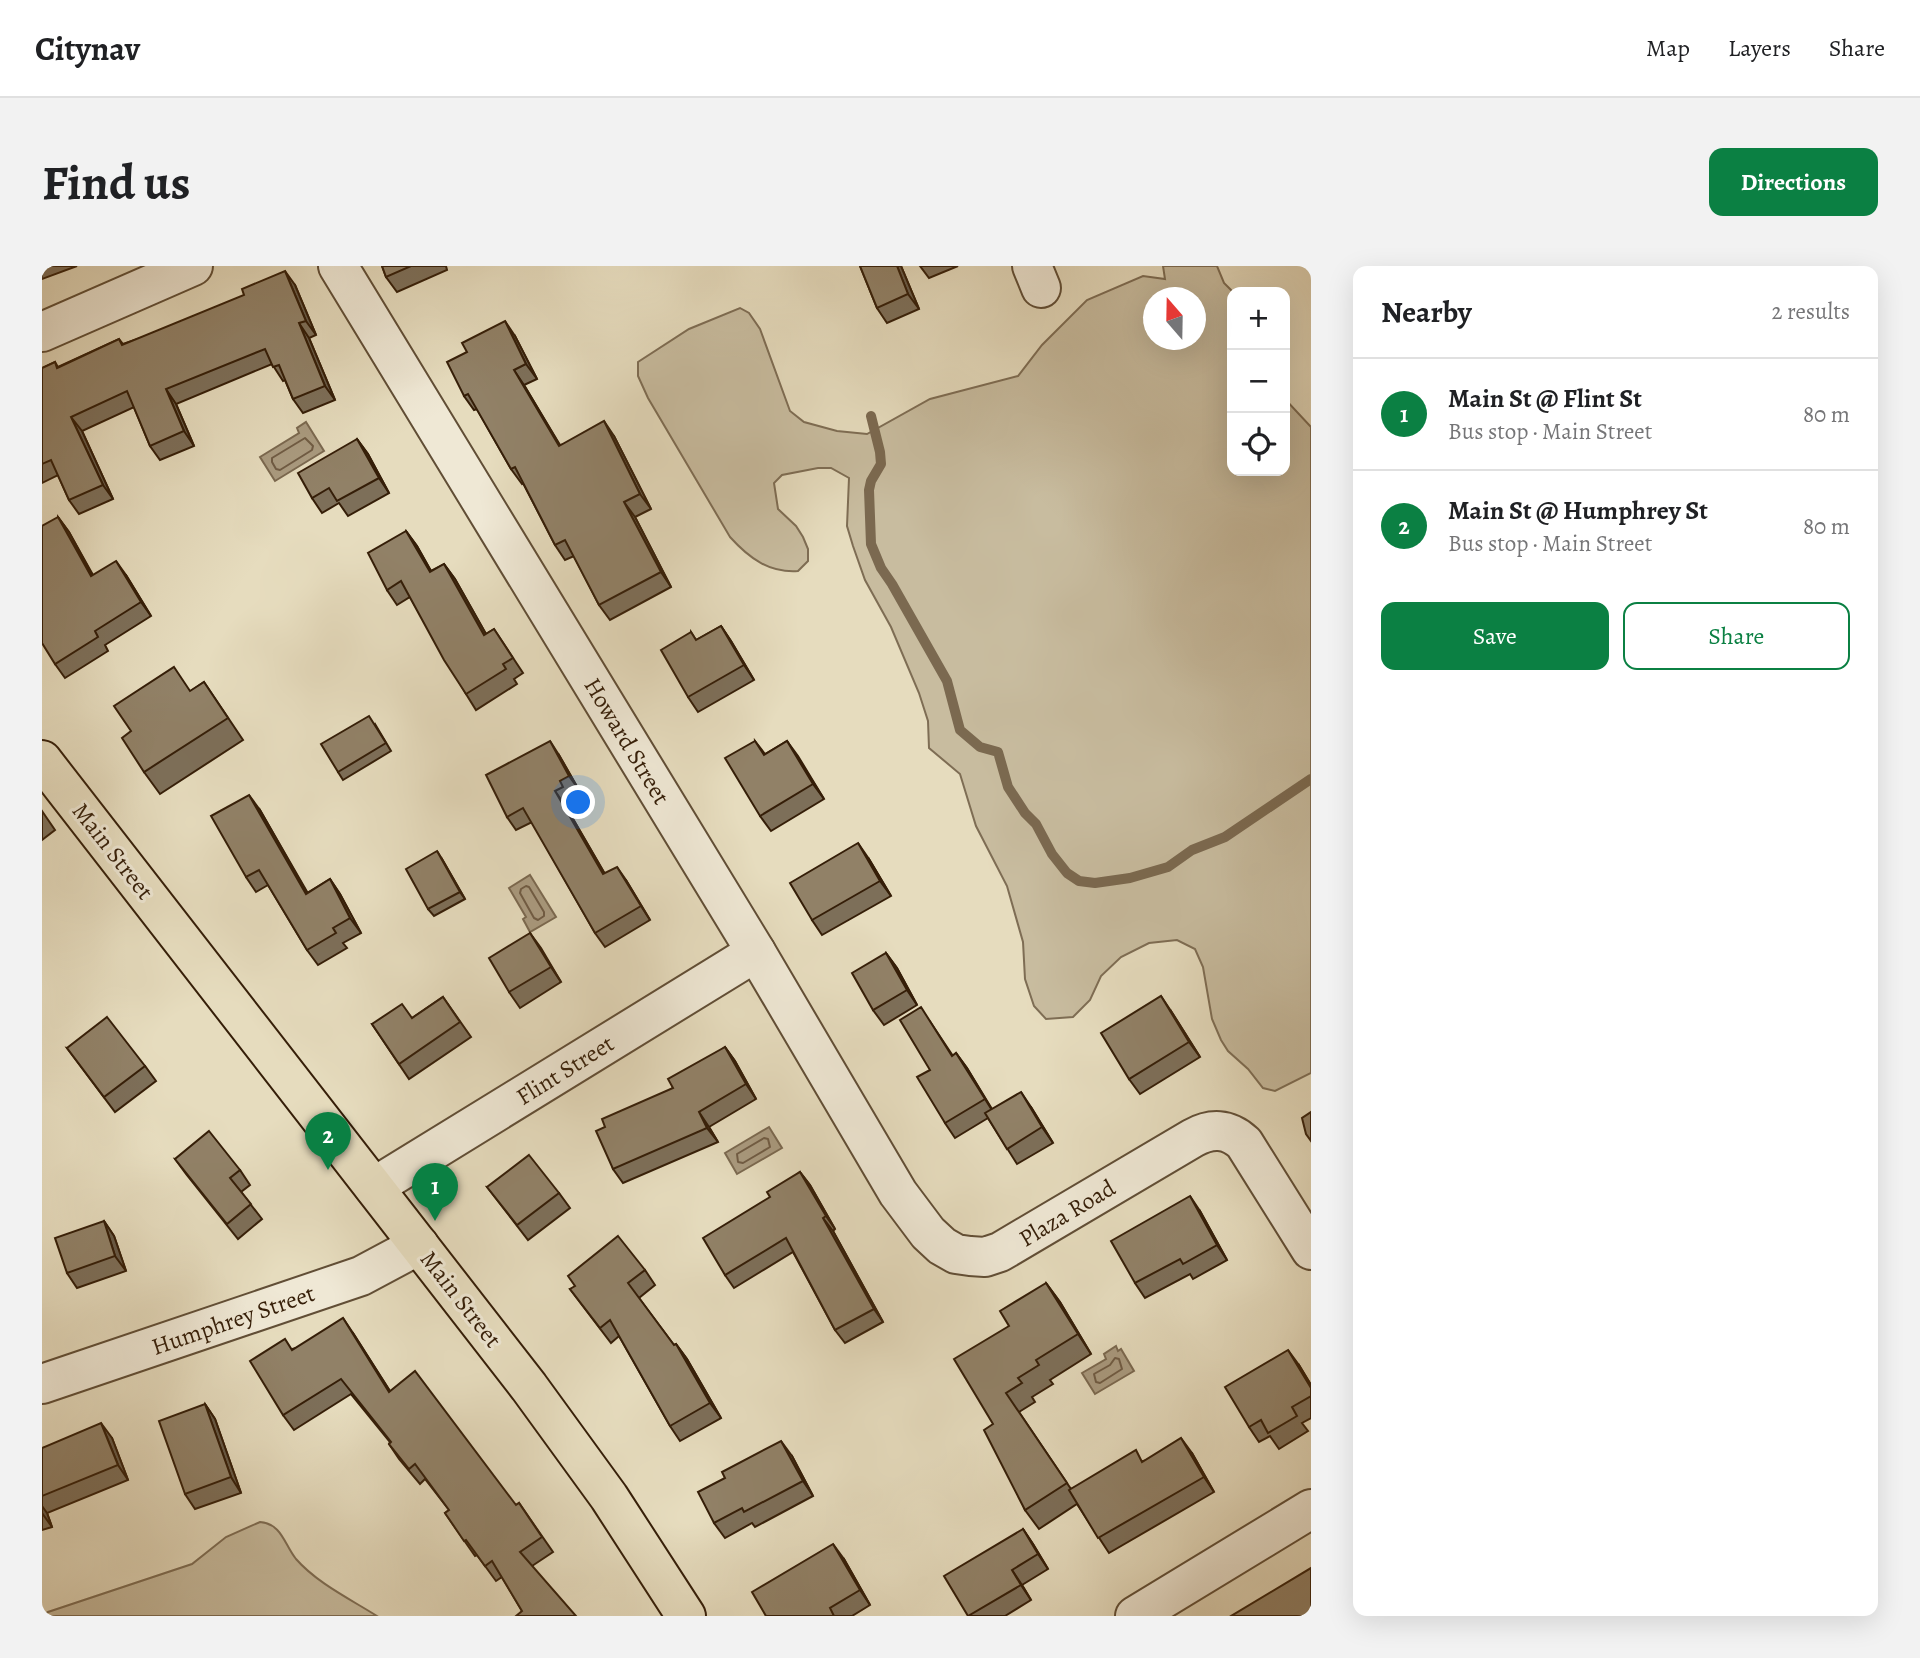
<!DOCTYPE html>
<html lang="en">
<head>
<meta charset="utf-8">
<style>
  :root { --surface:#fff; --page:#f2f2f2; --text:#202124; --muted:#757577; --line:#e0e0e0; --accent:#0b8043 }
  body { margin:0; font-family:Alegreya,serif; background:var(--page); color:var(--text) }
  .controls { position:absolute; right:21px; top:21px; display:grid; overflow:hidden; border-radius:14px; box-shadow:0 7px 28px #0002 }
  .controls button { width:63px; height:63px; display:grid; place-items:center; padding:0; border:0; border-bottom:2px solid var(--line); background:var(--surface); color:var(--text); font:35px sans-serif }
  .compass { position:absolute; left:1101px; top:21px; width:63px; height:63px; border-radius:50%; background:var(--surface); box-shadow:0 7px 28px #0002; rotate:340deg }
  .you { position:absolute; left:537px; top:537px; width:24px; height:24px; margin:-18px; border:5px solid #fff; border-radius:50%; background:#1a73e8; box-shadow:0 0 0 10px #1a73e833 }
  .badge { display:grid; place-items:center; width:46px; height:46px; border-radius:50%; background:var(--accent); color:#fff; font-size:23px; font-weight:700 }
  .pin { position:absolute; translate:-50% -58px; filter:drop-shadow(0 2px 4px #0008) }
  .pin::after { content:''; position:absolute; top:37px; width:24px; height:21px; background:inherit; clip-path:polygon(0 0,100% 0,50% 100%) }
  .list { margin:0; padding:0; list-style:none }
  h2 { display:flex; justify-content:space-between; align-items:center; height:91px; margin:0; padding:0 28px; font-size:30px }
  h2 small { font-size:23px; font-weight:400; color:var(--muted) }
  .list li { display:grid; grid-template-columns:46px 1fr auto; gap:21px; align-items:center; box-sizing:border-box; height:112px; padding:0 28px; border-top:2px solid var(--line) }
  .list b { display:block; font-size:26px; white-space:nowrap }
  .list p { margin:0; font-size:23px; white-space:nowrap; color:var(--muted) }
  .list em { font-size:23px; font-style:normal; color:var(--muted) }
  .actions { display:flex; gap:14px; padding:21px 28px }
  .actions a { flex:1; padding:16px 0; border:2px solid var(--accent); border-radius:14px; text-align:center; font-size:24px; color:var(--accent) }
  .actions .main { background:var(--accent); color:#fff }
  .icon { flex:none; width:38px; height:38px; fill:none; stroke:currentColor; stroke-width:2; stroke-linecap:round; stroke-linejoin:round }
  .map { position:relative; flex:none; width:1269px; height:1350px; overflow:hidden; border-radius:14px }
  header { display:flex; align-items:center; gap:42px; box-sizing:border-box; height:98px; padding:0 35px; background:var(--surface); border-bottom:2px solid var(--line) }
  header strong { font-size:33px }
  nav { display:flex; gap:38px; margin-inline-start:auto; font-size:24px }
  .intro { display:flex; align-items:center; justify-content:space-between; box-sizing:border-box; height:168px; padding:0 42px }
  h1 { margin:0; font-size:49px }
  .button { padding:18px 32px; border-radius:14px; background:var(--accent); color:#fff; font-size:24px; font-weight:700 }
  main { display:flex; gap:42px; padding:0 42px }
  aside { flex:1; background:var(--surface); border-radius:14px; box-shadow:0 7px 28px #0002 }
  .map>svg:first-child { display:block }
  .green { fill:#c8bc9f; stroke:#7e6d54; stroke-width:2; fill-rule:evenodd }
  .water { fill:#aa9b80; stroke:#7b6950; stroke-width:2 }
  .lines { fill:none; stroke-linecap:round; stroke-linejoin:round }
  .shore { stroke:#705c44; stroke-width:2 }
  .stream { stroke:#7b6950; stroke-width:10 }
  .minor-casing { stroke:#614e36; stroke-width:42 }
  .major-casing { stroke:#351e08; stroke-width:42 }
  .minor { stroke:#efe8d5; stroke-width:38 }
  .major { stroke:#e6dcbe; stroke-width:38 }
  .wall { fill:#7d6f59; stroke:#351e08; stroke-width:2 }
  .shaded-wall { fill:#665a48; stroke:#351e08; stroke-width:2 }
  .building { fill:#918167; stroke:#351e08; stroke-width:2 }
  .labels { text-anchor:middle; stroke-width:6; stroke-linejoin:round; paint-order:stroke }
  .street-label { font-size:24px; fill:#351e08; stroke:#efe8d5 }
</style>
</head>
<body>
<header>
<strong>Citynav</strong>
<nav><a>Map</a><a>Layers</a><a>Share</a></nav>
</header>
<div class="intro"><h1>Find us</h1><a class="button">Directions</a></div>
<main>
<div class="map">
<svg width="1269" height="1350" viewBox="0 0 1269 1350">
  <rect width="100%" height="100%" fill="#e6dcbe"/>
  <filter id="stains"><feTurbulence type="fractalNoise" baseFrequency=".00286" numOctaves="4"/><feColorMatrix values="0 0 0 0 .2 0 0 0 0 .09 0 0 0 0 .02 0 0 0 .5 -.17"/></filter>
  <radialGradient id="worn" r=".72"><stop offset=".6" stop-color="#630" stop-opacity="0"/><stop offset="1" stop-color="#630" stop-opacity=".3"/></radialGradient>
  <g class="green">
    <path d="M1121,0h54l7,17 9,9 -1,179h53v-72l26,28v646l-36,18 -12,-3 -15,-19 -20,-18 -7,-11 -9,-21 -9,-52 -8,-18 -18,-9 -28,3 -28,14 -20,19 -11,24 -17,17 -27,2 -12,-13 -9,-27 -2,-37 -16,-56 -31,-60 -16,-52 -31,-26 -1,-27 -9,-28 -28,-66 -26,-47 -12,-34 -6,-20 2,-48 -18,-10h-13l-36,7 -8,8 4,26 18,17 7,11 5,12v12l-10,10c-29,2 -49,-13 -68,-34l-82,-139 -10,-22v-14l51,-33 51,-21 9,5 11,16 30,82 14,11 33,9 30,3 63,-35 88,-23 24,-31 45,-45 56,-24 22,3zM1112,32h42v42h-42z"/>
    <path d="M218,1256c22,2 24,22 36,37 21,24 54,40 81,57h-335l6,-4 144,-48 34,-27z"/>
  </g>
  <g class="water">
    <polygon points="264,156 282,185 233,215 218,191 257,167 255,162"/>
    <polygon points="488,609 514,651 488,666 481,653 484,651 467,622"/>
    <polygon points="727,861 740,882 695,908 683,887"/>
    <polygon points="1074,1080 1076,1085 1079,1083 1092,1105 1053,1128 1040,1107 1064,1093 1062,1088"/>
  </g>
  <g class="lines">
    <g class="shore">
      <polygon points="263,172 271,180 270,184 238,204 234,203 230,196 230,192"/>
      <polygon points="484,620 487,621 502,646 502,650 496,654 492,652 478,627 479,623"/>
      <polygon points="722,872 726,873 728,881 701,897 696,896 695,888"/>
      <polygon points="1073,1092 1077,1093 1080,1103 1058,1117 1054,1116 1052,1108 1068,1099"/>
    </g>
    <polyline class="stream" points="829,150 838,186 839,198 829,215 827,224 829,278 839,302 850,318 905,415 918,464 938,481 956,486 966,521 983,547 994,558 1010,588 1025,607 1037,615 1053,617 1088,612 1126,601 1150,584 1183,571 1269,513"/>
    <g class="minor-casing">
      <g id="minor">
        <path d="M296,0l418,686 142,241 30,40 14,13 14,8 14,2 15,1 15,-5 193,-114c18,-10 35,-10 51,5l67,107"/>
        <polyline points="990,0 999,22"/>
        <polyline points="0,66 151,0"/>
        <polyline points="332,921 714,686"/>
        <polyline points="0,1118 319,1010 377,979"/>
        <polyline points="1093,1350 1269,1243"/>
      </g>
    </g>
    <g class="major-casing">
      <polyline id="major" points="0,494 487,1121 567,1231 644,1350"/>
    </g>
    <use href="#minor" class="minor"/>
    <use href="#major" class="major"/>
  </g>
  <g class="wall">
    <polygon points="0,0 35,0 0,13"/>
    <polygon points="340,0 404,0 405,4 355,26 344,11"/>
    <polygon points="818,0 859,0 877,43 845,57 835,42"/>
    <polygon points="878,0 916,0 887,12"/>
    <polygon points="253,19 274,69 267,72 293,134 261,147 251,133 243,114 241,115 230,98 134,138 152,180 118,194 108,180 92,141 40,165 71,233 37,248 27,234 16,209 0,217 0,102 13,96 16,101 77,73 81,78"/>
    <polygon points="473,70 495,113 482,119 518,179 572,170 609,243 593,251 629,321 568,354 557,339 532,290 523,294 513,279 481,217 480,218 469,203 435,143 432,144 422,130"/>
    <polygon points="315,173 326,188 347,227 306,250 297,237 280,247 270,232"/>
    <polygon points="16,251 27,266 51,309 84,309 109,350 63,379 66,385 23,412 13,398"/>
    <polygon points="364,265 375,280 389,305 402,298 413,313 444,368 452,363 481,407 472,413 475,418 434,444 424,428 368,331 355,339 345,324"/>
    <polygon points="679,360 689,375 712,414 656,446 646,431 649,366 654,374"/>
    <polygon points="162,416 201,474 118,528 102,506 149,425"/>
    <polygon points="333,458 349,485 301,514 296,506"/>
    <polygon points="713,475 723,488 745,475 782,533 729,565 718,550"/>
    <polygon points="517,489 537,524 528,529 531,535 523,539 563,608 584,614 608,654 563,681 553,667 490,556 474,564 465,551"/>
    <polygon points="218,544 265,627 288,613 298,628 319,667 301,677 305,682 276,699 265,684 226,619 214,626 204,611"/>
    <polygon points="0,545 13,564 0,574"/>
    <polygon points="400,593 423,633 392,650 386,643"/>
    <polygon points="827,593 849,630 780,669 770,654"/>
    <polygon points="488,667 519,716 478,742 467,726"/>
    <polygon points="844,687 855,702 875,739 842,759 831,744"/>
    <polygon points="401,731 429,771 367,813 330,758 370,752"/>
    <polygon points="1129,745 1158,791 1098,828 1087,813"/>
    <polygon points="889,757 911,790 914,787 925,802 950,843 989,841 1011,877 975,898 946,852 913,872 903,857 888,804"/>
    <polygon points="683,781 693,795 714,833 667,861 676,876 581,917 571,903 563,861 631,822"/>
    <polygon points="25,782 103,800 114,815 73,846"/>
    <polygon points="133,893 198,904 208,919 199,926 220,953 196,973 144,908"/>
    <polygon points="758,906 768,919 793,963 791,965 841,1056 803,1077 793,1064 751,986 692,1022 683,1009 728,931"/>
    <polygon points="445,921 517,927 528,942 486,974"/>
    <polygon points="1158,945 1185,994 1151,1013 1148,1008 1103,1032 1093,1017"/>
    <polygon points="62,955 72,970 84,1005 35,1022 25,1007"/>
    <polygon points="603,1004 613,1019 597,1032 632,1079 634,1078 645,1093 679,1152 638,1175 628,1160 577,1070 569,1077 528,1023"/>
    <polygon points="1004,1017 1018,1036 1049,1088 1008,1114 1011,1118 990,1131 993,1136 977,1146 1029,1223 1101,1195 1150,1187 1172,1226 1067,1287 1035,1238 997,1263 983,1244 951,1158"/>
    <polygon points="311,1067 348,1125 474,1239 477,1237 511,1286 490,1300 480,1345 460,1311 454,1315 435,1289 433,1290 403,1247 407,1244 383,1213 378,1218 357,1193 347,1178 348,1176 309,1128 252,1164 241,1149 250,1083"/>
    <polygon points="1257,1099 1269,1119 1269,1152 1260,1157 1266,1165 1237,1183 1228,1170 1217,1176 1207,1161"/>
    <polygon points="163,1138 173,1153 199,1227 153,1243 143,1228"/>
    <polygon points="70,1172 86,1214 5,1247 10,1261 0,1264 0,1182"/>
    <polygon points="750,1190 771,1230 713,1261 710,1257 683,1272 672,1257"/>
    <polygon points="981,1263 991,1278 1006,1303 980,1319 989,1334 963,1350 926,1350"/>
    <polygon points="802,1293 828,1339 810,1350 724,1350"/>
  </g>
  <g class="shaded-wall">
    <polygon points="855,0 859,0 877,43 866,28"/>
    <polygon points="243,5 253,19 274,69 264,55"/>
    <polygon points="463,55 473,70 495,113 484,98"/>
    <polygon points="257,57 267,72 293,134 283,120"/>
    <polygon points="472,104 482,119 527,195 517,180"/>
    <polygon points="124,123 134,138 152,180 142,165"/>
    <polygon points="29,151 40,165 71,233 61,219"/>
    <polygon points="562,155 572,170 609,243 598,228"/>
    <polygon points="315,173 326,188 347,227 337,212"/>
    <polygon points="582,236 593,251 629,321 619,306"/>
    <polygon points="16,251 27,266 59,325 49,310"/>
    <polygon points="364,265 375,280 398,321 388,306"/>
    <polygon points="74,295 84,309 109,350 99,336"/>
    <polygon points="402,298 413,313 453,384 442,369"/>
    <polygon points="679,360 689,375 712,414 702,399"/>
    <polygon points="508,475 517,489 537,524 527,510"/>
    <polygon points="745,475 756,490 782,533 771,518"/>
    <polygon points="513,525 523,539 571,622 561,608"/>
    <polygon points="207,529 218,544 275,643 264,628"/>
    <polygon points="816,577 827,593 849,630 838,615"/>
    <polygon points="395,585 400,593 423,633 418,626"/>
    <polygon points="575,601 584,614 608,654 599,640"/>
    <polygon points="288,613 298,628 319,667 308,652"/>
    <polygon points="488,667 499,682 519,716 509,701"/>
    <polygon points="844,687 855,702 875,739 865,724"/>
    <polygon points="1119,730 1129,745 1158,791 1147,776"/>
    <polygon points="683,781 693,795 714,833 704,818"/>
    <polygon points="914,787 925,802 953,849 943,833"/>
    <polygon points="979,826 989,841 1011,877 1000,861"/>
    <polygon points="657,846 667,861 676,876 665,862"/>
    <polygon points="758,906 768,919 793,963 784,950"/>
    <polygon points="1148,930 1158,945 1185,994 1175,979"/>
    <polygon points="781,952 791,965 841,1056 832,1043"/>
    <polygon points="62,955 72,970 84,1005 73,990"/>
    <polygon points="1004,1017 1018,1036 1049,1088 1036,1068"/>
    <polygon points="301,1052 311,1067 358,1141 347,1126"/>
    <polygon points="634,1078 645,1093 679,1152 668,1137"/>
    <polygon points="1246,1084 1257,1099 1269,1119 1269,1122"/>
    <polygon points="163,1138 173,1153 199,1227 189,1211"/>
    <polygon points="59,1157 70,1172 86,1214 76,1199"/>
    <polygon points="1139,1172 1150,1187 1172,1226 1162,1211"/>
    <polygon points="739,1175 750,1190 771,1230 761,1215"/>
    <polygon points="0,1240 5,1247 10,1261 0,1247"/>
    <polygon points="981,1263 991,1278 1006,1303 996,1288"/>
    <polygon points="791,1278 802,1293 828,1339 818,1324"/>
    <polygon points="970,1304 980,1319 989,1334 979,1319"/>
  </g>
  <g class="building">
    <polygon points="340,0 369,0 344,11"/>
    <polygon points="818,0 855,0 866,28 835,42"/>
    <polygon points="243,5 264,55 257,57 283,120 251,133 237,99 231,101 223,83 124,123 142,165 108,180 85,125 29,151 61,219 27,234 9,194 0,198 0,102 13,96 15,102 77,73 80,79 202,29 200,23"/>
    <polygon points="463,55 484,98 472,104 517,180 562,155 598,228 582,236 619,306 557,339 523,274 513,279 473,201 469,203 426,128 422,130 405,96 425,86 420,77"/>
    <polygon points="315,173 337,212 295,235 287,222 270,232 256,207"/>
    <polygon points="16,251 49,310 74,295 99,336 53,365 56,371 13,398 0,377 0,260"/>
    <polygon points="364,265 388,306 402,298 442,369 452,363 471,392 461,398 464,403 424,428 402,394 359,315 345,324 326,287"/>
    <polygon points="679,360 702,399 646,431 619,384 649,366 654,374"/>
    <polygon points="132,401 148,425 162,416 186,452 102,506 80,472 89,465 72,440"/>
    <polygon points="327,450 344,477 296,506 279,478"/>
    <polygon points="508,475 527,510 518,515 521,521 513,525 561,608 575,601 599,640 553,667 481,542 465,551 444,509"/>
    <polygon points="713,475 722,489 745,475 771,518 718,550 683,492"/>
    <polygon points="207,529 264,628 288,613 308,652 291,662 294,667 265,684 217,604 204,611 169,550"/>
    <polygon points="816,577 838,615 770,654 748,617"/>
    <polygon points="395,585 418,626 386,643 364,603"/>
    <polygon points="488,667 509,701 467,726 447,692"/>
    <polygon points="844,687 865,724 831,744 810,707"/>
    <polygon points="1119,730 1147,776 1087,813 1059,767"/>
    <polygon points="401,731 418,756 357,798 330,758 360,738 370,752"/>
    <polygon points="879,741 910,790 914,787 943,833 903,857 875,811 888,804 858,754"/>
    <polygon points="65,751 103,800 62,831 25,782"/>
    <polygon points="683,781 704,818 657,846 665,862 571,903 554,865 563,861 560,853 631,822 626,813"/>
    <polygon points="979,826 1000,861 965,883 943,847"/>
    <polygon points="1269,846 1269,875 1264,868 1260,852"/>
    <polygon points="167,865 198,904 188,912 209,938 185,958 133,893"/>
    <polygon points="487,889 517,927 475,959 445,921"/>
    <polygon points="758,906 784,950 781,952 832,1043 793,1064 744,972 683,1009 661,972 728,931 725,926"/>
    <polygon points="1148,930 1175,979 1141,998 1138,993 1093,1017 1069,975"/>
    <polygon points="62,955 73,990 25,1007 13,972"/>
    <polygon points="576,970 603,1004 586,1017 632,1079 634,1078 668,1137 628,1160 568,1054 558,1062 528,1023 533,1020 526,1010"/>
    <polygon points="1004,1017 1036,1068 994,1094 997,1099 976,1112 980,1117 964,1127 1025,1217 983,1244 942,1164 951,1158 912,1093 967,1060 958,1045"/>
    <polygon points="301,1052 347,1126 373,1105 474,1239 477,1237 500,1271 478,1286 534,1350 474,1350 480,1345 450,1295 443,1300 424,1274 422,1275 403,1247 407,1244 373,1198 367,1203 347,1178 349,1176 299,1113 241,1149 208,1095 243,1073 250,1084"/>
    <polygon points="1246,1084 1269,1122 1269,1130 1250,1141 1255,1150 1226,1167 1219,1154 1207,1161 1183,1121"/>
    <polygon points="163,1138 189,1211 143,1228 117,1155"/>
    <polygon points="59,1157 76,1199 0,1230 0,1182"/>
    <polygon points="1139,1172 1162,1211 1056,1272 1027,1224 1094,1184 1100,1196"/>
    <polygon points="739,1175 761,1215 702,1246 700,1242 672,1257 656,1226 683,1212 680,1206"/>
    <polygon points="981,1263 996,1288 970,1304 979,1319 926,1350 902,1310"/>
    <polygon points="791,1278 818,1324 788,1342 792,1350 724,1350 710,1326"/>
    <polygon points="1269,1302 1269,1350 1189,1350"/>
  </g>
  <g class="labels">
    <g class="street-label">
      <text transform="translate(585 475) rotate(59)" y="8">Howard Street</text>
      <text transform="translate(71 585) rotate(52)" y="8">Main Street</text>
      <text transform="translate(523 804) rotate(-32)" y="8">Flint Street</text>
      <text transform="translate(1025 947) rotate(-31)" y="8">Plaza Road</text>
      <text transform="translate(419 1033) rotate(52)" y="8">Main Street</text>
      <text transform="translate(191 1054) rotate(-19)" y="8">Humphrey Street</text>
    </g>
  </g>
  <rect width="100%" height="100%" filter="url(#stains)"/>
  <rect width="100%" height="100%" fill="url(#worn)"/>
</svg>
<div class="controls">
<button>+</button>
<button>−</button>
<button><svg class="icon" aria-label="locate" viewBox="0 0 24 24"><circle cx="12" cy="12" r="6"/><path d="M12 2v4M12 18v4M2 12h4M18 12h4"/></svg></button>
</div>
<svg class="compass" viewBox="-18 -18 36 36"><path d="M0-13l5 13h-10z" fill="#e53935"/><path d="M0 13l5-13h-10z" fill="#757577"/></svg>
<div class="you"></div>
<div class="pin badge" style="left:393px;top:955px">1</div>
<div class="pin badge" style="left:286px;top:904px">2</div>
</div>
<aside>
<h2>Nearby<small>2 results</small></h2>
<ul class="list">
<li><span class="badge">1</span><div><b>Main St @ Flint St</b><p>Bus stop · Main Street</p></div><em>80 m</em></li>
<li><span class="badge">2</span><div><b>Main St @ Humphrey St</b><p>Bus stop · Main Street</p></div><em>80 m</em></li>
</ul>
<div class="actions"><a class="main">Save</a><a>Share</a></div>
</aside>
</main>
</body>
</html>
